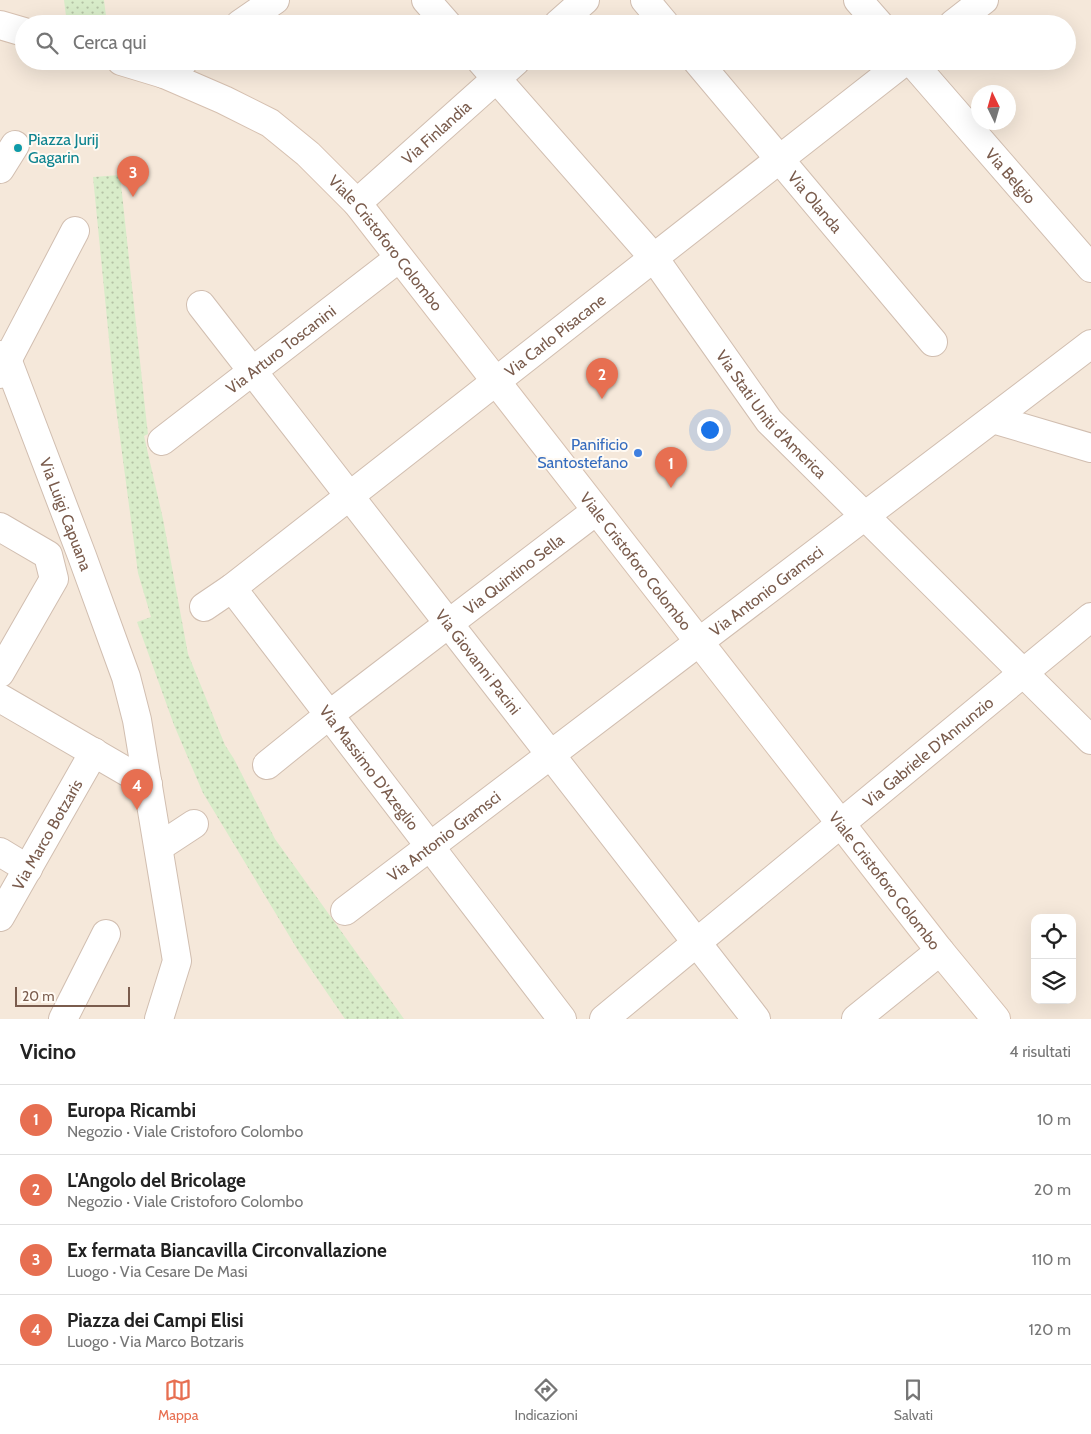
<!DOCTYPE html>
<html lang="it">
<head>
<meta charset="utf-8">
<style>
  :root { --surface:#fff; --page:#f2f2f2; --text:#222; --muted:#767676; --line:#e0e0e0; --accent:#e76f51 }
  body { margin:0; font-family:Cabin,sans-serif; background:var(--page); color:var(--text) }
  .controls { position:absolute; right:15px; bottom:15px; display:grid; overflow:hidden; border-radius:10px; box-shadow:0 5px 20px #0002 }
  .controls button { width:45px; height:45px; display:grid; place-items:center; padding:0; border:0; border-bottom:1px solid var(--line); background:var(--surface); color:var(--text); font:25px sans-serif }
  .compass { position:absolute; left:971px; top:85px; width:45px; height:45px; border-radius:50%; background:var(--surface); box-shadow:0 5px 20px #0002; rotate:355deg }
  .scale { position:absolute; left:15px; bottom:12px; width:115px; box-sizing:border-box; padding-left:5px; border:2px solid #7a5c4d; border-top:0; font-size:14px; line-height:18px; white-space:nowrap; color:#7a5c4d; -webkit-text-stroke:4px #fffaf3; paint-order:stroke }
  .you { position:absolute; left:709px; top:429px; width:18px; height:18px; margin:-12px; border:4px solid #fff; border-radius:50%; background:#1a73e8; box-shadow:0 0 0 8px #1a73e833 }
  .badge { display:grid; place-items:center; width:32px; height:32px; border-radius:50%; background:var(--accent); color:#fff; font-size:16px; font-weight:700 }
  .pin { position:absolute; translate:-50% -41px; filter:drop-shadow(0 1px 2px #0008) }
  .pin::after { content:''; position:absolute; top:26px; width:18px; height:15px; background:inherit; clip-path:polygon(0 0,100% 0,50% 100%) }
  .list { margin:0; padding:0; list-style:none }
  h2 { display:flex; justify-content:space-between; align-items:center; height:65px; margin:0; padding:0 20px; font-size:21px }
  h2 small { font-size:16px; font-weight:400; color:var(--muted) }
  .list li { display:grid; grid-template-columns:32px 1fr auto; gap:15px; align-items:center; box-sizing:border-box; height:70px; padding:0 20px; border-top:1px solid var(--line) }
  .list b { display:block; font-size:19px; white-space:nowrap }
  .list p { margin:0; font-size:16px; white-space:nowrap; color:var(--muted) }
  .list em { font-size:16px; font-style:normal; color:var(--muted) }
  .icon { flex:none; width:28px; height:28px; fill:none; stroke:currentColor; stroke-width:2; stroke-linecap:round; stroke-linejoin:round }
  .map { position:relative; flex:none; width:1091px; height:1019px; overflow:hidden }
  .search { position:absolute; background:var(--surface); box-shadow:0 5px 20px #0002; left:15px; right:15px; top:15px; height:55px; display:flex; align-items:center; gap:12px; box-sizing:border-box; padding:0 18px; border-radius:28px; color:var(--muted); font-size:19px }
  .sheet { height:345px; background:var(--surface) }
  nav { display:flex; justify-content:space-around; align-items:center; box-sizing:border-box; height:70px; border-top:1px solid var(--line); background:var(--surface); font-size:14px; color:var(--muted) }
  nav a { display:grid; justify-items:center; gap:2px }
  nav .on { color:var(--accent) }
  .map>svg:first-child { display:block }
  .residential { fill:#f5e8da; fill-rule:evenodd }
  .grass { fill:url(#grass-dots) }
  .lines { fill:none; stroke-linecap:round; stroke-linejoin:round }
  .street-casing { stroke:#d1beb0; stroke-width:30 }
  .secondary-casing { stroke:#d6c0b0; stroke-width:30 }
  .street { stroke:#fff; stroke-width:28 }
  .secondary { stroke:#fff; stroke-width:28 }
  .culture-dot { fill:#0f9aa8; stroke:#fffaf3; stroke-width:2 }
  .shop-dot { fill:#3f7fe0; stroke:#fffaf3; stroke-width:2 }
  .labels { text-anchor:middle; stroke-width:4; stroke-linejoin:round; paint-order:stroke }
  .street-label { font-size:16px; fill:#7a5c4d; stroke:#fffaf3 }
  .culture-label { font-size:16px; fill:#0d838f; stroke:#fffaf3; text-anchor:start }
  .shop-label { font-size:16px; fill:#366cbe; stroke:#fffaf3; text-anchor:end }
</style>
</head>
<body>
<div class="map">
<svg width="1091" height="1019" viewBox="0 0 1091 1019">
  <defs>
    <pattern id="grass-dots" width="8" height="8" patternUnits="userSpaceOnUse" patternTransform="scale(1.25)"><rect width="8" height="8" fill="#d8ecc9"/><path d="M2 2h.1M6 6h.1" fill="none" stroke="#b4c2a5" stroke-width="1.8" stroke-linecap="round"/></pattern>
  </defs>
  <rect width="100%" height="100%" fill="#fdf6ec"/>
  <path class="residential" d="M0,0h1091v1019h-1091zM24,24h1043v37h-1043zM978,92h30v30h-30zM1035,918h37v82h-37z"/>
  <g class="grass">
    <polygon points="64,0 104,0 107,24 89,24 66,16"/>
    <polygon points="120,175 146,417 148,434 144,436 163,519 188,654 225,745 234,759 275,839 404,1019 345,1019 299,952 203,793 174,725 137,622 151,617 138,573 115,400 93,177"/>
  </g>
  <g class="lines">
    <g class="street-casing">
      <g id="street">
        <polyline points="426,0 447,24"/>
        <polyline points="645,0 665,24"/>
        <polyline points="858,0 879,24"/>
        <polyline points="240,24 275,0"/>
        <polyline points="558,24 585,0"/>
        <polyline points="953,24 984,0"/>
        <path id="s1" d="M481,61l173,197 115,163 322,319"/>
        <path id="s2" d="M697,61l236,281"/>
        <path id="s3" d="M911,61l180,207"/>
        <polyline points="164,74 184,61"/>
        <polyline points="0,169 15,145"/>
        <path id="s4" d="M357,203l159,-142"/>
        <path id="s5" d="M201,305l555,714"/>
        <path id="s6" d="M0,355l7,4 75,197 44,121 11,43 40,241 -18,58"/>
        <polyline points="0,374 75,231"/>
        <polyline points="993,419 1091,448"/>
        <path id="s7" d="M162,441l237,-183"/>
        <polyline points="0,527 48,555 54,579 0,673"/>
        <path id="s8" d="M232,588l330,431"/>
        <path id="s9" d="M204,607l28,-19 673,-527"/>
        <polyline points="0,698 148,784"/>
        <path id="s10" d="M267,765l62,-50 267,-204"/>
        <polyline points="159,847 194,824"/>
        <polyline points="0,852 28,869"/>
        <path id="s11" d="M345,911l746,-567"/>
        <path id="s12" d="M0,917l94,-165"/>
        <polyline points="63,1019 106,934"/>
        <path id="s13" d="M604,1019l487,-402"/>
        <polyline points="856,1019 940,951"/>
      </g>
    </g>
    <g class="secondary-casing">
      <g id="secondary">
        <polyline points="0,25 24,32"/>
        <path id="s14" d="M121,61l43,13 60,26 46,23 38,31 49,49 583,748 56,68"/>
      </g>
    </g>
    <use href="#street" class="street"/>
    <use href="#secondary" class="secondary"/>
  </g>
  <circle class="culture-dot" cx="18" cy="148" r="5"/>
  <circle class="shop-dot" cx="638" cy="453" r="5"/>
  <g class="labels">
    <g class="street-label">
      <text dy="6" stroke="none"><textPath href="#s4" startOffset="106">Via Finlandia</textPath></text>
      <text dy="6" stroke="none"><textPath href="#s3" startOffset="152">Via Belgio</textPath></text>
      <text dy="6" stroke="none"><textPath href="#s2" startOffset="184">Via Olanda</textPath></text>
      <text dy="6" stroke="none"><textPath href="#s14" startOffset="329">Viale Cristoforo Colombo</textPath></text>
      <text dy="6" stroke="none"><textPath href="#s9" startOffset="444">Via Carlo Pisacane</textPath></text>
      <text dy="6" stroke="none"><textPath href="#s7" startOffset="150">Via Arturo Toscanini</textPath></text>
      <text dy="6" stroke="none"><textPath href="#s1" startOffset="458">Via Stati Uniti d'America</textPath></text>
      <text dy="6" stroke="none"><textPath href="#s6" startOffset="174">Via Luigi Capuana</textPath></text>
      <text dy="6" stroke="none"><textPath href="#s14" startOffset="734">Viale Cristoforo Colombo</textPath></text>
      <text dy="6" stroke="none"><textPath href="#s10" startOffset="312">Via Quintino Sella</textPath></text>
      <text dy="6" stroke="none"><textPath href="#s11" startOffset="529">Via Antonio Gramsci</textPath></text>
      <text dy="6" stroke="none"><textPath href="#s5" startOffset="452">Via Giovanni Pacini</textPath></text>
      <text dy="6" stroke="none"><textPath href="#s13" startOffset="420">Via Gabriele D'Annunzio</textPath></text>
      <text dy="6" stroke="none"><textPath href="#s8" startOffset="226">Via Massimo D'Azeglio</textPath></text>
      <text dy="6" stroke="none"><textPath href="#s12" startOffset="95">Via Marco Botzaris</textPath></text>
      <text dy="6" stroke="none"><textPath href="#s11" startOffset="124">Via Antonio Gramsci</textPath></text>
      <text dy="6" stroke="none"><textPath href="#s14" startOffset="1139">Viale Cristoforo Colombo</textPath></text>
    </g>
    <g class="culture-label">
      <text x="28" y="145">Piazza Jurij<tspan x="28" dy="18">Gagarin</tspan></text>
    </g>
    <g class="shop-label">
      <text x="628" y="450">Panificio<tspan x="628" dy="18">Santostefano</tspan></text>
    </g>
  </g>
</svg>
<div class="controls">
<button><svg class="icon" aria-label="locate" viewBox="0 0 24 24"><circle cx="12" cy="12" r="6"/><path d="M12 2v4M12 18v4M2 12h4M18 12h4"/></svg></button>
<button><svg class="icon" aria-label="layers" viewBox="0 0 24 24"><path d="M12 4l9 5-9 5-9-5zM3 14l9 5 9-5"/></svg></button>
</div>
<svg class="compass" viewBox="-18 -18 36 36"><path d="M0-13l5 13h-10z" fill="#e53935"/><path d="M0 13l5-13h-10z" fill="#767676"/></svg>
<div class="scale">20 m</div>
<div class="you"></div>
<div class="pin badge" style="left:671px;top:488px">1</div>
<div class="pin badge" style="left:602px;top:399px">2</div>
<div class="pin badge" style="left:133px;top:197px">3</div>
<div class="pin badge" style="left:137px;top:810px">4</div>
<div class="search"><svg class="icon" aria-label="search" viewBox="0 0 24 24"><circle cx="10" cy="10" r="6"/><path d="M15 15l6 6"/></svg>Cerca qui</div>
</div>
<section class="sheet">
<h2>Vicino<small>4 risultati</small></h2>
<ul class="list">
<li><span class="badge">1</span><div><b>Europa Ricambi</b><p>Negozio · Viale Cristoforo Colombo</p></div><em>10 m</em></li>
<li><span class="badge">2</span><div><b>L'Angolo del Bricolage</b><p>Negozio · Viale Cristoforo Colombo</p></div><em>20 m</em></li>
<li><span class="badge">3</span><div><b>Ex fermata Biancavilla Circonvallazione</b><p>Luogo · Via Cesare De Masi</p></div><em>110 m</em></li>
<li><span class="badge">4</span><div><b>Piazza dei Campi Elisi</b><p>Luogo · Via Marco Botzaris</p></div><em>120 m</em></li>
</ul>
</section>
<nav>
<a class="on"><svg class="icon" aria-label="map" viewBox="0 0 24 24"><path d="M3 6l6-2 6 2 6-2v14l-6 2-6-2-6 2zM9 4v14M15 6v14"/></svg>Mappa</a>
<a><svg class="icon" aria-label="directions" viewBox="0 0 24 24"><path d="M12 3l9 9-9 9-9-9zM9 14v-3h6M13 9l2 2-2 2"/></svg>Indicazioni</a>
<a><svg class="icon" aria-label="saved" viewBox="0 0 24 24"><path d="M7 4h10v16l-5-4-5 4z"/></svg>Salvati</a>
</nav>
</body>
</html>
